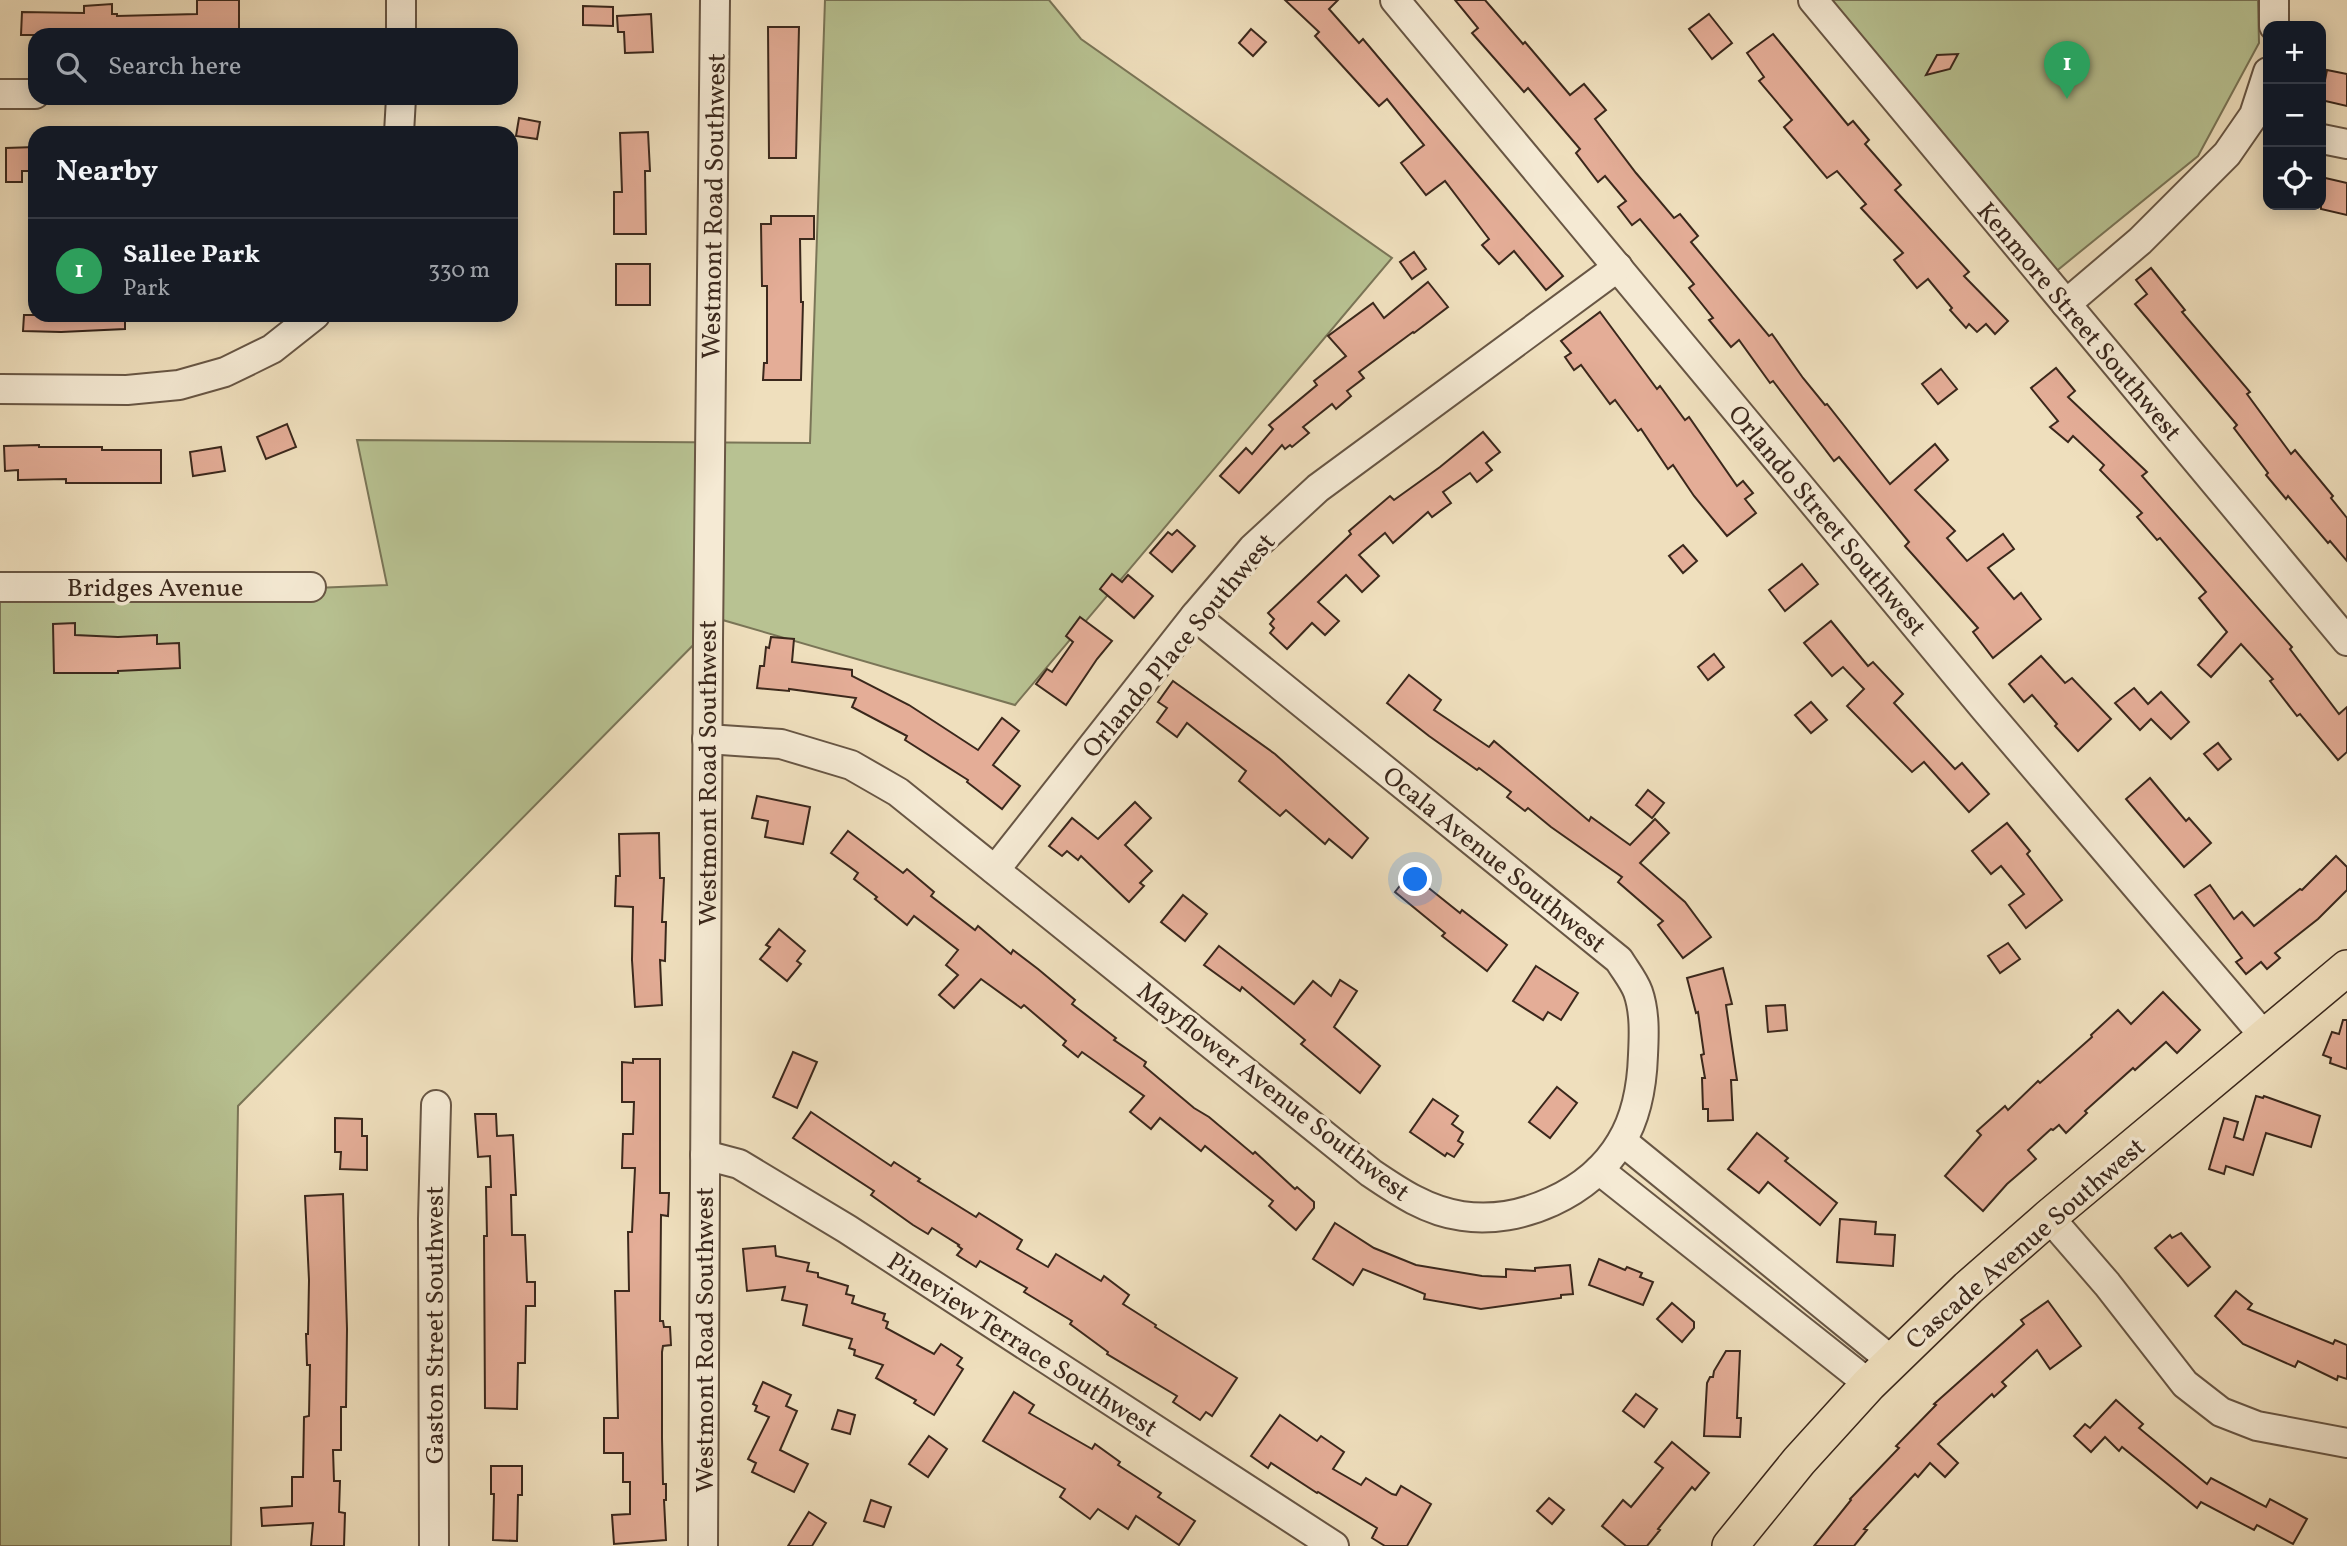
<!DOCTYPE html>
<html lang="en">
<head>
<meta charset="utf-8">
<style>
  :root { --surface:#171b24; --page:#20242c; --text:#f1f3f6; --muted:#9ea1a6; --line:#363941; --accent:#c59692 }
  body { margin:0; font-family:Vollkorn,serif; background:var(--page); color:var(--text) }
  .controls { position:absolute; right:21px; top:21px; display:grid; overflow:hidden; border-radius:14px; box-shadow:0 4px 18px #0003 }
  .controls button { width:63px; height:63px; display:grid; place-items:center; padding:0; border:0; border-bottom:2px solid var(--line); background:var(--surface); color:var(--text); font:35px sans-serif }
  .you { position:absolute; left:1416px; top:880px; width:24px; height:24px; margin:-18px; border:5px solid #fff; border-radius:50%; background:#1a73e8; box-shadow:0 0 0 10px #1a73e833 }
  .badge { display:grid; place-items:center; width:46px; height:46px; border-radius:50%; background:var(--accent); color:#fff; font-size:23px; font-weight:700 }
  .pin { position:absolute; translate:-50% -58px; filter:drop-shadow(0 2px 4px #0008) }
  .pin::after { content:''; position:absolute; top:37px; width:24px; height:21px; background:inherit; clip-path:polygon(0 0,100% 0,50% 100%) }
  .list { margin:0; padding:0; list-style:none }
  h2 { display:flex; justify-content:space-between; align-items:center; height:91px; margin:0; padding:0 28px; font-size:30px }
  h2 small { font-size:23px; font-weight:400; color:var(--muted) }
  .list li { display:grid; grid-template-columns:46px 1fr auto; gap:21px; align-items:center; box-sizing:border-box; height:105px; padding:0 28px; border-top:2px solid var(--line) }
  .list b { display:block; font-size:26px; white-space:nowrap }
  .list p { margin:0; font-size:23px; white-space:nowrap; color:var(--muted) }
  .list em { font-size:23px; font-style:normal; color:var(--muted) }
  .icon { flex:none; width:38px; height:38px; fill:none; stroke:currentColor; stroke-width:2; stroke-linecap:round; stroke-linejoin:round }
  .map { position:relative; flex:none; width:2347px; height:1546px; overflow:hidden }
  .search { position:absolute; background:var(--surface); box-shadow:0 4px 18px #0003; left:28px; top:28px; width:490px; height:77px; display:flex; align-items:center; gap:18px; box-sizing:border-box; padding:0 24px; border-radius:21px; color:var(--muted); font-size:26px }
  .panel { position:absolute; background:var(--surface); box-shadow:0 4px 18px #0003; left:28px; top:126px; width:490px; height:196px; border-radius:21px }
  .map>svg:first-child { display:block }
  .green { fill:#b8c292; stroke:#7a7557; stroke-width:2 }
  .building { fill:#e4ad97; stroke:#3b281c; stroke-width:2 }
  .lines { fill:none; stroke-linecap:round; stroke-linejoin:round }
  .minor-casing { stroke:#685644; stroke-width:32 }
  .major-casing { stroke:#3b281c; stroke-width:38 }
  .minor { stroke:#f5ead4; stroke-width:28 }
  .major { stroke:#efdfbd; stroke-width:35 }
  .labels { text-anchor:middle; stroke-width:7; stroke-linejoin:round; paint-order:stroke }
  .street-label { font-size:26px; fill:#3b281c; stroke:#f5ead4 }
</style>
</head>
<body>
<div class="map">
<svg width="2347" height="1546" viewBox="0 0 2347 1546">
  <rect width="100%" height="100%" fill="#efdfbd"/>
  <filter id="stains"><feTurbulence type="fractalNoise" baseFrequency=".00286" numOctaves="4"/><feColorMatrix values="0 0 0 0 .2 0 0 0 0 .09 0 0 0 0 .02 0 0 0 .5 -.17"/></filter>
  <radialGradient id="worn" r=".72"><stop offset=".6" stop-color="#630" stop-opacity="0"/><stop offset="1" stop-color="#630" stop-opacity=".3"/></radialGradient>
  <g class="green">
    <polygon points="825,0 1049,0 1081,39 1392,258 1015,705 719,619 238,1106 231,1546 0,1546 0,601 387,585 357,440 810,443"/>
    <polygon points="1820,0 2258,0 2259,43 2198,156 2054,273"/>
  </g>
  <g class="building">
    <polygon points="197,0 239,0 239,35 21,35 22,12 84,13 84,6 112,4 112,14 117,14 117,16 197,14"/>
    <polygon points="1285,0 1338,0 1329,9 1359,43 1363,39 1563,276 1546,290 1514,251 1499,264 1482,245 1489,239 1445,181 1426,195 1401,163 1424,145 1387,99 1379,106 1315,36 1319,32"/>
    <polygon points="1455,0 1485,0 1523,44 1525,42 1570,95 1584,84 1606,110 1595,119 1636,173 1674,218 1680,214 1698,236 1691,242 1769,336 1772,334 1803,378 1825,405 1827,404 1890,484 1935,444 1948,460 1915,490 1955,531 1947,538 1967,561 2003,534 2014,549 1988,568 2014,599 2021,593 2041,619 1993,658 1973,632 1978,628 1905,546 1909,542 1839,457 1834,461 1773,381 1770,383 1739,340 1731,347 1709,320 1713,318 1689,288 1694,284 1640,219 1632,225 1618,207 1626,201 1605,176 1598,182 1576,153 1580,149 1528,88 1524,92 1472,33 1478,28"/>
    <polygon points="583,6 613,7 613,26 583,25"/>
    <polygon points="651,14 653,52 625,53 624,32 618,32 617,16"/>
    <polygon points="1709,14 1732,43 1712,59 1689,29"/>
    <polygon points="768,27 799,27 796,158 769,158"/>
    <polygon points="1251,29 1266,42 1253,56 1239,43"/>
    <polygon points="1773,34 1848,125 1853,121 1869,140 1865,144 1901,185 1895,190 1969,272 1964,276 2008,321 1995,334 1986,324 1977,332 1969,324 1966,328 1950,310 1952,308 1928,279 1917,288 1894,260 1903,253 1861,208 1866,204 1837,171 1827,178 1784,127 1792,120 1759,81 1764,77 1747,53"/>
    <polygon points="1958,54 1950,69 1926,75 1937,55"/>
    <polygon points="2327,70 2347,74 2347,106 2321,100"/>
    <polygon points="519,118 540,122 537,139 516,136"/>
    <polygon points="648,132 650,171 645,171 646,234 614,234 614,192 622,192 620,133"/>
    <polygon points="35,147 35,171 22,171 22,182 6,182 6,148"/>
    <polygon points="2321,177 2347,183 2347,215 2321,209"/>
    <polygon points="771,216 814,216 814,239 800,239 801,302 803,302 801,380 763,380 764,363 767,363 767,286 762,286 761,224 771,224"/>
    <polygon points="1414,252 1426,269 1412,279 1400,262"/>
    <rect x="616" y="264" width="34" height="41"/>
    <polygon points="2151,268 2185,310 2182,312 2250,392 2247,394 2291,454 2295,450 2333,496 2331,498 2347,518 2347,561 2330,541 2328,543 2288,496 2286,499 2266,475 2268,473 2234,428 2237,425 2135,304 2147,294 2136,280"/>
    <polygon points="1428,282 1448,307 1414,333 1413,332 1359,372 1364,378 1347,391 1351,396 1336,409 1332,404 1303,427 1309,433 1292,447 1290,445 1285,449 1282,445 1239,493 1220,476 1246,448 1252,454 1273,429 1269,425 1317,385 1314,381 1346,356 1328,336 1373,303 1384,318"/>
    <polygon points="1600,312 1657,389 1660,386 1685,420 1689,417 1737,486 1743,481 1753,493 1745,499 1756,513 1727,536 1694,496 1673,465 1668,469 1641,429 1638,431 1615,400 1610,404 1581,365 1574,370 1565,357 1571,353 1561,341"/>
    <polygon points="24,315 125,315 125,329 61,332 23,331"/>
    <polygon points="2056,368 2075,391 2068,397 2147,472 2142,476 2292,647 2290,649 2339,714 2347,707 2347,752 2338,760 2300,714 2297,716 2270,681 2273,679 2241,644 2211,677 2198,665 2227,632 2199,598 2206,592 2160,538 2157,540 2137,517 2142,513 2100,470 2104,465 2073,436 2068,442 2050,427 2058,421 2031,388"/>
    <polygon points="1941,369 1957,389 1938,404 1922,384"/>
    <polygon points="287,424 296,447 266,459 257,437"/>
    <polygon points="1483,432 1500,452 1486,463 1492,470 1477,482 1470,473 1443,492 1451,503 1432,517 1428,512 1393,543 1385,533 1359,555 1379,576 1362,592 1346,575 1318,602 1339,621 1325,635 1312,623 1287,649 1270,633 1274,628 1270,624 1274,619 1268,613 1351,534 1349,531 1390,496 1394,500 1440,467"/>
    <polygon points="39,445 39,447 102,447 102,450 161,450 161,483 66,483 66,479 18,480 18,470 5,471 4,446"/>
    <polygon points="221,447 225,471 193,476 190,452"/>
    <polygon points="1177,530 1195,546 1172,572 1150,553 1168,532 1172,535"/>
    <polygon points="1683,545 1697,561 1683,573 1669,556"/>
    <polygon points="1802,564 1818,584 1785,611 1769,590"/>
    <polygon points="1112,574 1122,582 1128,575 1153,596 1134,618 1100,589"/>
    <polygon points="1080,617 1112,641 1097,659 1066,705 1036,684 1047,669 1052,672 1073,642 1066,636"/>
    <polygon points="1831,621 1868,666 1873,662 1903,694 1894,703 1955,769 1962,763 1989,794 1969,812 1924,762 1912,772 1847,706 1864,689 1843,667 1832,676 1804,643"/>
    <polygon points="75,623 75,635 118,637 157,635 157,644 179,643 180,668 118,671 118,673 54,673 53,624"/>
    <polygon points="771,637 794,639 792,662 852,670 852,676 909,705 978,750 1002,718 1019,731 993,765 1020,786 1002,809 967,782 968,780 905,740 907,736 852,707 856,698 789,689 789,691 757,688 760,666 764,666 766,647 769,648"/>
    <polygon points="1714,654 1724,667 1708,680 1698,667"/>
    <polygon points="2041,656 2065,683 2072,678 2111,719 2078,751 2055,726 2057,724 2032,695 2024,702 2009,684"/>
    <polygon points="1409,675 1441,700 1434,710 1489,747 1494,741 1589,821 1591,817 1630,845 1655,819 1669,833 1640,863 1685,902 1711,937 1683,958 1658,925 1663,921 1618,882 1622,877 1551,827 1528,808 1525,811 1507,797 1511,792 1479,768 1477,770 1429,736 1387,703"/>
    <polygon points="1173,681 1275,754 1368,838 1352,858 1329,839 1325,844 1286,810 1280,816 1239,781 1246,771 1187,723 1177,737 1157,722 1167,708 1158,702"/>
    <polygon points="2134,688 2148,704 2161,692 2189,722 2171,739 2151,719 2140,730 2115,703"/>
    <polygon points="1811,702 1827,720 1811,733 1795,715"/>
    <polygon points="2218,743 2231,759 2218,770 2204,754"/>
    <polygon points="2150,778 2186,821 2189,818 2211,843 2184,867 2126,799"/>
    <polygon points="1648,790 1664,803 1652,818 1636,805"/>
    <polygon points="757,796 810,807 803,844 765,837 768,821 752,818"/>
    <polygon points="1135,802 1151,818 1125,845 1152,871 1140,883 1144,886 1129,902 1081,856 1078,860 1067,851 1062,856 1049,846 1072,818 1098,839"/>
    <polygon points="2007,823 2030,851 2027,854 2062,900 2026,928 2009,905 2024,894 2001,866 1991,874 1972,851"/>
    <polygon points="848,831 903,873 907,869 934,892 931,896 975,930 978,926 1011,954 1013,950 1038,969 1075,1000 1072,1004 1116,1038 1114,1040 1146,1062 1144,1066 1194,1108 1209,1117 1253,1154 1255,1152 1295,1189 1297,1187 1314,1202 1314,1208 1296,1230 1269,1206 1273,1201 1205,1146 1201,1151 1160,1118 1151,1129 1130,1112 1144,1096 1082,1052 1078,1057 1063,1045 1066,1041 1024,1005 1021,1008 981,979 954,1008 939,995 958,975 946,965 958,950 914,916 907,925 875,899 877,897 854,879 858,873 831,853"/>
    <polygon points="659,833 660,878 664,878 662,922 666,922 665,961 660,960 662,1005 635,1007 632,960 633,907 615,906 616,876 620,876 619,834"/>
    <polygon points="2336,856 2347,867 2347,890 2318,919 2275,953 2280,958 2267,969 2261,962 2246,974 2236,962 2242,958 2195,895 2210,885 2234,919 2242,912 2254,926 2300,889 2302,890"/>
    <polygon points="1410,873 1460,913 1462,910 1507,945 1487,971 1442,936 1445,933 1395,892"/>
    <polygon points="1183,895 1207,914 1185,941 1161,922"/>
    <polygon points="779,929 805,951 797,961 801,964 787,981 760,959 770,947 766,945"/>
    <polygon points="2008,943 2020,959 2000,973 1988,956"/>
    <polygon points="1219,946 1294,1004 1313,981 1331,996 1340,980 1357,991 1334,1027 1380,1066 1360,1093 1301,1044 1305,1040 1242,987 1240,991 1204,965"/>
    <polygon points="1536,966 1578,993 1561,1020 1548,1012 1543,1020 1513,1001"/>
    <polygon points="1723,968 1732,1004 1726,1005 1737,1080 1731,1080 1733,1120 1708,1121 1708,1109 1703,1109 1702,1078 1705,1078 1701,1055 1704,1054 1698,1012 1696,1013 1687,978"/>
    <polygon points="2163,992 2200,1030 2177,1053 2166,1042 2135,1070 2133,1068 2085,1111 2087,1113 2066,1133 2059,1125 2053,1130 2051,1129 2028,1150 2036,1159 2007,1184 1983,1211 1945,1176 1981,1135 1977,1131 2005,1106 2008,1110 2038,1081 2040,1083 2092,1037 2091,1035 2118,1010 2131,1024"/>
    <polygon points="1785,1005 1787,1030 1768,1032 1766,1006"/>
    <polygon points="2343,1020 2347,1020 2347,1069 2330,1063 2331,1058 2323,1055 2332,1032 2339,1034"/>
    <polygon points="793,1052 817,1062 797,1108 773,1097"/>
    <polygon points="633,1059 660,1059 660,1193 669,1193 668,1216 661,1215 660,1321 663,1321 664,1327 670,1327 671,1345 663,1346 662,1352 662,1438 663,1484 666,1484 666,1500 664,1500 666,1540 614,1544 612,1515 630,1514 630,1482 623,1482 623,1453 604,1453 604,1418 618,1418 615,1291 629,1291 628,1232 632,1232 635,1168 622,1168 623,1134 633,1134 634,1102 622,1102 622,1062 633,1063"/>
    <polygon points="1557,1087 1577,1103 1550,1138 1529,1122"/>
    <polygon points="2256,1096 2263,1098 2264,1096 2320,1116 2311,1147 2266,1133 2253,1175 2226,1166 2224,1174 2209,1169 2224,1118 2238,1122 2234,1137 2243,1140"/>
    <polygon points="1433,1099 1458,1116 1452,1124 1463,1132 1458,1141 1463,1144 1454,1157 1447,1153 1445,1156 1410,1132"/>
    <polygon points="811,1112 891,1166 894,1162 920,1179 918,1181 976,1217 979,1213 1022,1240 1017,1249 1048,1267 1056,1254 1101,1281 1104,1276 1129,1295 1123,1304 1156,1325 1155,1327 1237,1378 1212,1416 1206,1412 1200,1420 1173,1402 1177,1396 1107,1354 1108,1352 1070,1324 1072,1321 1024,1292 1027,1288 980,1261 976,1267 957,1255 962,1249 958,1246 959,1245 932,1228 928,1234 913,1225 871,1195 874,1191 793,1138"/>
    <polygon points="475,1114 496,1114 497,1136 513,1135 516,1195 511,1195 512,1235 525,1235 527,1282 535,1282 535,1306 526,1306 525,1363 518,1363 517,1409 485,1408 484,1236 487,1236 486,1187 491,1187 490,1156 478,1157"/>
    <polygon points="335,1118 362,1119 362,1136 367,1136 367,1170 340,1169 341,1152 335,1152"/>
    <polygon points="1757,1133 1788,1158 1785,1161 1837,1203 1820,1225 1768,1182 1759,1193 1728,1169"/>
    <polygon points="343,1194 347,1329 346,1407 341,1407 341,1450 333,1450 334,1481 340,1481 339,1512 345,1513 344,1546 311,1546 313,1523 262,1526 261,1508 292,1506 292,1477 303,1477 304,1417 309,1416 310,1365 307,1365 306,1334 308,1334 309,1280 305,1196"/>
    <polygon points="1840,1219 1876,1222 1875,1234 1895,1235 1893,1266 1837,1262"/>
    <polygon points="1335,1223 1374,1248 1416,1265 1482,1276 1506,1277 1506,1269 1535,1271 1535,1268 1570,1265 1573,1294 1561,1295 1561,1298 1481,1309 1424,1299 1425,1294 1363,1269 1353,1285 1313,1259"/>
    <polygon points="2181,1233 2210,1267 2188,1286 2155,1248 2170,1235 2172,1238"/>
    <polygon points="775,1246 776,1256 809,1263 807,1271 818,1273 818,1277 848,1286 846,1294 854,1296 852,1303 885,1314 883,1320 888,1322 886,1328 934,1354 941,1344 962,1358 957,1365 963,1369 934,1415 914,1403 916,1400 876,1378 883,1365 854,1355 855,1350 849,1348 852,1339 803,1325 807,1305 782,1300 785,1287 747,1291 743,1249"/>
    <polygon points="1599,1259 1625,1270 1627,1267 1642,1273 1640,1277 1653,1282 1643,1305 1589,1285"/>
    <polygon points="2236,1291 2252,1304 2248,1309 2333,1344 2335,1340 2347,1345 2347,1379 2338,1376 2337,1380 2298,1361 2295,1367 2243,1344 2215,1316"/>
    <polygon points="2048,1301 2081,1346 2050,1369 2037,1350 2002,1382 2006,1386 1994,1397 1992,1394 1938,1444 1958,1463 1945,1477 1930,1463 1918,1477 1915,1474 1864,1529 1867,1530 1854,1546 1814,1546 1851,1500 1850,1499 1899,1448 1896,1446 1936,1405 1934,1404 2024,1324 2021,1320"/>
    <polygon points="1672,1303 1694,1322 1694,1328 1682,1342 1657,1319"/>
    <polygon points="1726,1351 1740,1351 1737,1418 1741,1418 1740,1437 1704,1436 1707,1383 1710,1377 1713,1377 1714,1371"/>
    <polygon points="763,1382 791,1395 786,1406 797,1411 780,1450 808,1464 794,1492 752,1472 756,1463 748,1459 769,1417 755,1411 757,1406 753,1404"/>
    <polygon points="1014,1392 1034,1405 1029,1413 1092,1449 1095,1444 1120,1462 1118,1465 1161,1493 1158,1497 1195,1521 1179,1545 1136,1516 1128,1529 1098,1509 1090,1519 1060,1497 1065,1489 983,1441"/>
    <polygon points="1636,1394 1657,1409 1644,1427 1623,1411"/>
    <polygon points="2116,1400 2143,1424 2139,1428 2207,1484 2211,1478 2266,1507 2270,1499 2307,1519 2293,1544 2257,1525 2254,1530 2201,1502 2197,1508 2122,1447 2119,1451 2105,1437 2091,1452 2074,1436 2085,1424 2090,1428"/>
    <polygon points="838,1410 855,1415 850,1434 832,1429"/>
    <polygon points="1280,1415 1317,1441 1321,1436 1344,1452 1333,1469 1361,1485 1366,1478 1392,1494 1396,1495 1401,1486 1431,1504 1407,1546 1385,1546 1372,1538 1377,1528 1318,1492 1317,1493 1271,1463 1268,1468 1251,1456"/>
    <polygon points="929,1436 947,1449 928,1477 909,1464"/>
    <polygon points="1672,1442 1709,1473 1695,1490 1692,1487 1658,1529 1660,1530 1647,1546 1626,1546 1602,1526 1623,1500 1631,1507 1663,1468 1655,1462"/>
    <polygon points="491,1466 522,1466 522,1495 518,1495 517,1541 493,1540 494,1494 491,1494"/>
    <polygon points="1549,1498 1564,1510 1552,1524 1537,1511"/>
    <polygon points="871,1500 891,1507 884,1527 864,1521"/>
    <polygon points="809,1512 826,1523 812,1546 788,1546"/>
  </g>
  <g class="lines">
    <g class="minor-casing">
      <g id="minor">
        <polyline points="1395,0 1985,709 2265,1037"/>
        <polyline points="1813,0 2347,641"/>
        <polyline points="2274,0 2274,26"/>
        <polyline points="401,35 401,0"/>
        <polyline points="0,94 35,94"/>
        <polyline points="399,133 401,98"/>
        <polyline points="2322,139 2347,144"/>
        <polyline points="2066,304 2140,241 2227,154 2254,115 2268,72"/>
        <polyline points="0,389 127,390 179,385 225,372 272,349 315,315"/>
        <polyline points="0,587 311,587"/>
        <path d="M707,739l74,5 70,21 47,27 473,381c28,19 56,38 91,43 58,9 129,-23 159,-74 16,-26 21,-57 22,-87 1,-20 2,-43 -5,-63 -4,-11 -13,-22 -19,-32l-424,-344"/>
        <polyline points="995,870 1195,616 1253,548 1318,488 1618,267"/>
        <polyline points="1622,1141 1892,1361"/>
        <polyline points="705,1155 739,1164 847,1229 1334,1546"/>
        <polyline points="1599,1170 1869,1384"/>
        <polyline points="2049,1217 2107,1284 2185,1384 2221,1412 2257,1426 2347,1443"/>
        <polyline points="434,1546 433,1219 436,1105"/>
        <polyline points="703,1546 708,640 715,0"/>
      </g>
    </g>
    <g class="major-casing">
      <polyline id="major" points="1730,1546 1799,1461 1869,1384 1968,1288 2049,1217 2347,968"/>
    </g>
    <use href="#minor" class="minor"/>
    <use href="#major" class="major"/>
  </g>
  <g class="labels">
    <g class="street-label">
      <text transform="translate(713 206) rotate(-89)" y="9">Westmont Road Southwest</text>
      <text transform="translate(2080 321) rotate(50)" y="9">Kenmore Street Southwest</text>
      <text transform="translate(1828 520) rotate(50)" y="9">Orlando Street Southwest</text>
      <text x="155" y="596">Bridges Avenue</text>
      <text transform="translate(1178 645) rotate(-50)" y="9">Orlando Place Southwest</text>
      <text transform="translate(707 773) rotate(-90)" y="9">Westmont Road Southwest</text>
      <text transform="translate(1495 859) rotate(39)" y="9">Ocala Avenue Southwest</text>
      <text transform="translate(1274 1091) rotate(38)" y="9">Mayflower Avenue Southwest</text>
      <text transform="translate(2025 1243) rotate(-41)" y="9">Cascade Avenue Southwest</text>
      <text transform="translate(434 1325) rotate(-90)" y="9">Gaston Street Southwest</text>
      <text transform="translate(704 1340) rotate(-90)" y="9">Westmont Road Southwest</text>
      <text transform="translate(1023 1344) rotate(33)" y="9">Pineview Terrace Southwest</text>
    </g>
  </g>
  <rect width="100%" height="100%" filter="url(#stains)"/>
  <rect width="100%" height="100%" fill="url(#worn)"/>
</svg>
<div class="controls">
<button>+</button>
<button>−</button>
<button><svg class="icon" aria-label="locate" viewBox="0 0 24 24"><circle cx="12" cy="12" r="6"/><path d="M12 2v4M12 18v4M2 12h4M18 12h4"/></svg></button>
</div>
<div class="you"></div>
<div class="pin badge" style="left:2067px;top:99px;background:#2e9e5b">1</div>
<div class="search"><svg class="icon" aria-label="search" viewBox="0 0 24 24"><circle cx="10" cy="10" r="6"/><path d="M15 15l6 6"/></svg>Search here</div>
<section class="panel">
<h2>Nearby<small></small></h2>
<ul class="list">
<li><span class="badge" style="background:#2e9e5b">1</span><div><b>Sallee Park</b><p>Park</p></div><em>330 m</em></li>
</ul>
</section>
</div>
</body>
</html>
